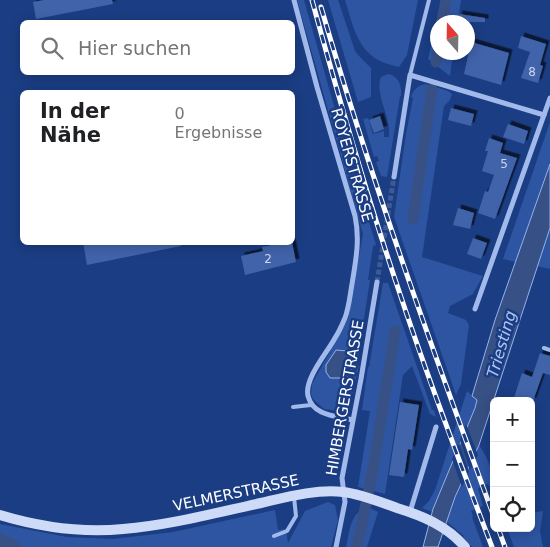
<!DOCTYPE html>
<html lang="de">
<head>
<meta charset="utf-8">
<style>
  :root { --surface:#fff; --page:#f6f6f6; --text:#202124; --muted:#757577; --line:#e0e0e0 }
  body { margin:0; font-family:"DejaVu Sans",sans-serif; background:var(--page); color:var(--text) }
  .controls { position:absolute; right:15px; bottom:15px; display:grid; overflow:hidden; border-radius:8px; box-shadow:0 2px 12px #0003 }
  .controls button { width:45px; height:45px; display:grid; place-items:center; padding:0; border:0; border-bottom:1px solid var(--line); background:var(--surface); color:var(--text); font:25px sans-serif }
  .compass { position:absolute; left:430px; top:15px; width:45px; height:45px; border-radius:50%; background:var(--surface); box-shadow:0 2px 12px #0003; rotate:340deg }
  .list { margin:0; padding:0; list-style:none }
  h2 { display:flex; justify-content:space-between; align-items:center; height:65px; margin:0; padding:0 20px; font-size:21px }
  h2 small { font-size:16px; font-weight:400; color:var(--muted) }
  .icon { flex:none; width:28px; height:28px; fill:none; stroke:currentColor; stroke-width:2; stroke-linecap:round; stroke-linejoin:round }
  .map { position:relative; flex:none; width:550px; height:547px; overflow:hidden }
  .search { position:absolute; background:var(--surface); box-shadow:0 2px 12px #0003; left:20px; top:20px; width:275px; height:55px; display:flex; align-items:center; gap:12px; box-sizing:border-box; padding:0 18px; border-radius:8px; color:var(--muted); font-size:19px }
  .panel { position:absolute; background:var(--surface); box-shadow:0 2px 12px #0003; left:20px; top:90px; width:275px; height:155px; border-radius:8px }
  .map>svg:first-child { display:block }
  .green { fill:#2e55a2 }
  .water { fill:#375085; stroke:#94b3ed }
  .pier { fill:#1b3d83 }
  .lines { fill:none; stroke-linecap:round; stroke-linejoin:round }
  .canal { stroke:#375085; stroke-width:11 }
  .building { fill:#3f63aa; filter:url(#shadow) }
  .street-tunnel { stroke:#3d5a96; stroke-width:5; stroke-dasharray:5 2.5; stroke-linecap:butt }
  .lane { stroke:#a1baeb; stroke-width:4 }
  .street { stroke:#a1baeb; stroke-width:5 }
  .secondary { stroke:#cddaf8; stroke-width:10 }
  .rail-casing { stroke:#fff; stroke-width:5 }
  .rail { stroke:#1b3d83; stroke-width:3; stroke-dasharray:9; stroke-linecap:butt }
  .labels { text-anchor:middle; stroke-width:5; stroke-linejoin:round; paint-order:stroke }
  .number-label { font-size:12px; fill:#cfd8ea }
  .street-label { font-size:15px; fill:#fff; stroke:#1b3d83 }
  .water-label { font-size:16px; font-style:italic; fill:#acc4f2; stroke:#1b3d83 }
</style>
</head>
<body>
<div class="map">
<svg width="550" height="547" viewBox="0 0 550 547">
  <defs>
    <filter id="shadow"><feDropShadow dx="3.5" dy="-3.5" stdDeviation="0" flood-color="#0009"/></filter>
  </defs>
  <rect width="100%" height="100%" fill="#1b3d83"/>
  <g class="green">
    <polygon points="297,0 304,0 345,145 376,245 373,246 368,280 370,280 357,365 359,366 352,395 348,406 344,409 340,411 324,409 313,399 311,394 312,384 348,319 363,234"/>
    <polygon points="328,0 338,0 355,51 359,56 371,68 371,97 358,102"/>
    <path d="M345,0h73l-11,55 -8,12c-6,-2 -13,-3 -19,-6 -23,-11 -28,-39 -35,-61z"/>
    <polygon points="441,0 461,0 458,22 438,22 438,52 453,53 450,76 428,59"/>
    <path d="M388,74c11,2 14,12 13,22h-1l-13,81 -6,-1 -5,-14 3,-1 -2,-5 -3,1 -11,-38 5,-1 5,16 11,-3v6h5c3,-18 -15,-44 -8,-60z"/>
    <path d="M426,84l22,7 4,3 -2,6 -6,6 -22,151 61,19 -10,18 -23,12 -2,7 18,7 3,5 -8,59 -5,11 -62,-178 12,-83 7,-36 -2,-1c2,-7 7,-12 15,-13z"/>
    <polygon points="550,122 550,164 516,262 503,259"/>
    <polygon points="550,228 550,269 537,266"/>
    <polygon points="383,283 388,283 432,410 434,410 436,417 430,414 412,366 403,375 385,494 358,487 370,411 362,410 368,367 369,367"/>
    <polygon points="467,391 477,400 475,408 432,512 422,508 429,501 435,490"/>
    <path d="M479,445c11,16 15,30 15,49l-6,-10 -10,4 5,18 -12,5 2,5 -1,1 11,30h-11l-9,-10 1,-1 -18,-15 9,-24z"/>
    <polygon points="328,502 335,505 338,520 331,547 0,547 0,524 67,537 113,539 173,532 275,510 278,530 286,529 288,543 305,511"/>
    <path d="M368,507l10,5 -11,35h-21c4,-16 4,-35 22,-40z"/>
    <polygon points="543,511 540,531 543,547 514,547 507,528 531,528 531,513"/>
  </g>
  <g class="water">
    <polygon points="550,164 550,228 479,445 455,497 438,547 423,547 433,509 475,408 477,400 472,396 495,320"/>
    <polygon points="336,350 347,351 353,356 351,374 346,378 330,378 326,372 326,365"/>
  </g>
  <g class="pier">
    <polygon points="466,424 478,455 470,470 460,440"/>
    <polygon points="459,443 469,472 462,487 452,459"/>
  </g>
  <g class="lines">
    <g class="canal">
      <polyline points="442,22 446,0"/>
      <polyline points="436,62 438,52"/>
      <polyline points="413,219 432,89"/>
      <polyline points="0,539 16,547"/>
      <polyline points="357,547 373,470 395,331"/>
    </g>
  </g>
  <g class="building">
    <polygon points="44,0 112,0 113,4 36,19 33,2"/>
    <polygon points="459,14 485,18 485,22 458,22"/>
    <polygon points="521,36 546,44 540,65 543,66 538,83 521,78 530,52 518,48"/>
    <polygon points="471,42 509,53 501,85 464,74"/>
    <polygon points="451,108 474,114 471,126 448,120"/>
    <polygon points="380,116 384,129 374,133 369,120"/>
    <polygon points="508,124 528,131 524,144 503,137"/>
    <polygon points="489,138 503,143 500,153 517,158 495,219 478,213 485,191 488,192 494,175 482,171 488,151 485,151"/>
    <polygon points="458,208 474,213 470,229 453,225"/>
    <polygon points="473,238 487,243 481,259 467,254"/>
    <polygon points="83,242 181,242 181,246 87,265"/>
    <polygon points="285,242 292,242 296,262 245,275 241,256 263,251 262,247"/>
    <polygon points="540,353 550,356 550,375 543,373 533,401 513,401 522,373 532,377"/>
    <polygon points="400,402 419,405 412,450 408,449 404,477 389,475"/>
  </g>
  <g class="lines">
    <polyline class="street-tunnel" points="377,282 394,177"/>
    <g class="lane">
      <polyline points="410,75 429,0"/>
      <polyline points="544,348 550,350"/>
      <polyline points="293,407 311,405"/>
      <polyline points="274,536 287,531 296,516 294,497"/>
    </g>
    <g class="street">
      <path d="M294,0l23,87 38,129c5,23 1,44 -3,68 -2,11 -3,23 -7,34 -3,7 -6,14 -10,20 -8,15 -31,41 -27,58 5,20 28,20 44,24"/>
      <polyline points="394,177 410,75 544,115"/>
      <polyline points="475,309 550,98"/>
      <polyline points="410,512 436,427"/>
      <polyline points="336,547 345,502 342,478 361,379 377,282"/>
    </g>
    <path class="secondary" d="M0,515c40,12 81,18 123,14 47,-4 92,-16 138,-26 26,-6 55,-14 82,-11 18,2 37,10 54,16 26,8 50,18 68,39"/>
    <g class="rail-casing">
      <g id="rail">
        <path d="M312,0c27,99 55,197 88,294 28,85 60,169 92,253"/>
        <path d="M321,7c50,173 111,341 173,510"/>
        <polyline points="498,528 505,547"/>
      </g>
    </g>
    <use href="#rail" class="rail"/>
  </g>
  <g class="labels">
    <g class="number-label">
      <text x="532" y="76">8</text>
      <text x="504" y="168">5</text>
      <text x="268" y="263">2</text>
    </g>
    <g class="street-label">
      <text transform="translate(352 165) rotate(74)" y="5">ROYERSTRASSE</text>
      <text transform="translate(345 398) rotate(-80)" y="5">HIMBERGERSTRASSE</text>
      <text transform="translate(236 493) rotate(-12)" y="5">VELMERSTRASSE</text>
    </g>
    <g class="water-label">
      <text transform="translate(501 344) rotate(-74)" y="6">Triesting</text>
    </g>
  </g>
</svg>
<div class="controls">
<button>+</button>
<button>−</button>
<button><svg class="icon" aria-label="locate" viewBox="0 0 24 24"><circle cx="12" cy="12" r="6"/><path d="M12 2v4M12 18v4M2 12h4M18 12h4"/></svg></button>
</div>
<svg class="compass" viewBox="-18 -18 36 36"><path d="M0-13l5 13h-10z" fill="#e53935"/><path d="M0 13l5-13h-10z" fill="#757577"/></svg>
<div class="search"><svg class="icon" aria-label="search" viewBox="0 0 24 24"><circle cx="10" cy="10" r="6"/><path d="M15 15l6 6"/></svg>Hier suchen</div>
<section class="panel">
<h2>In der Nähe<small>0 Ergebnisse</small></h2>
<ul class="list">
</ul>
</section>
</div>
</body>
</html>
